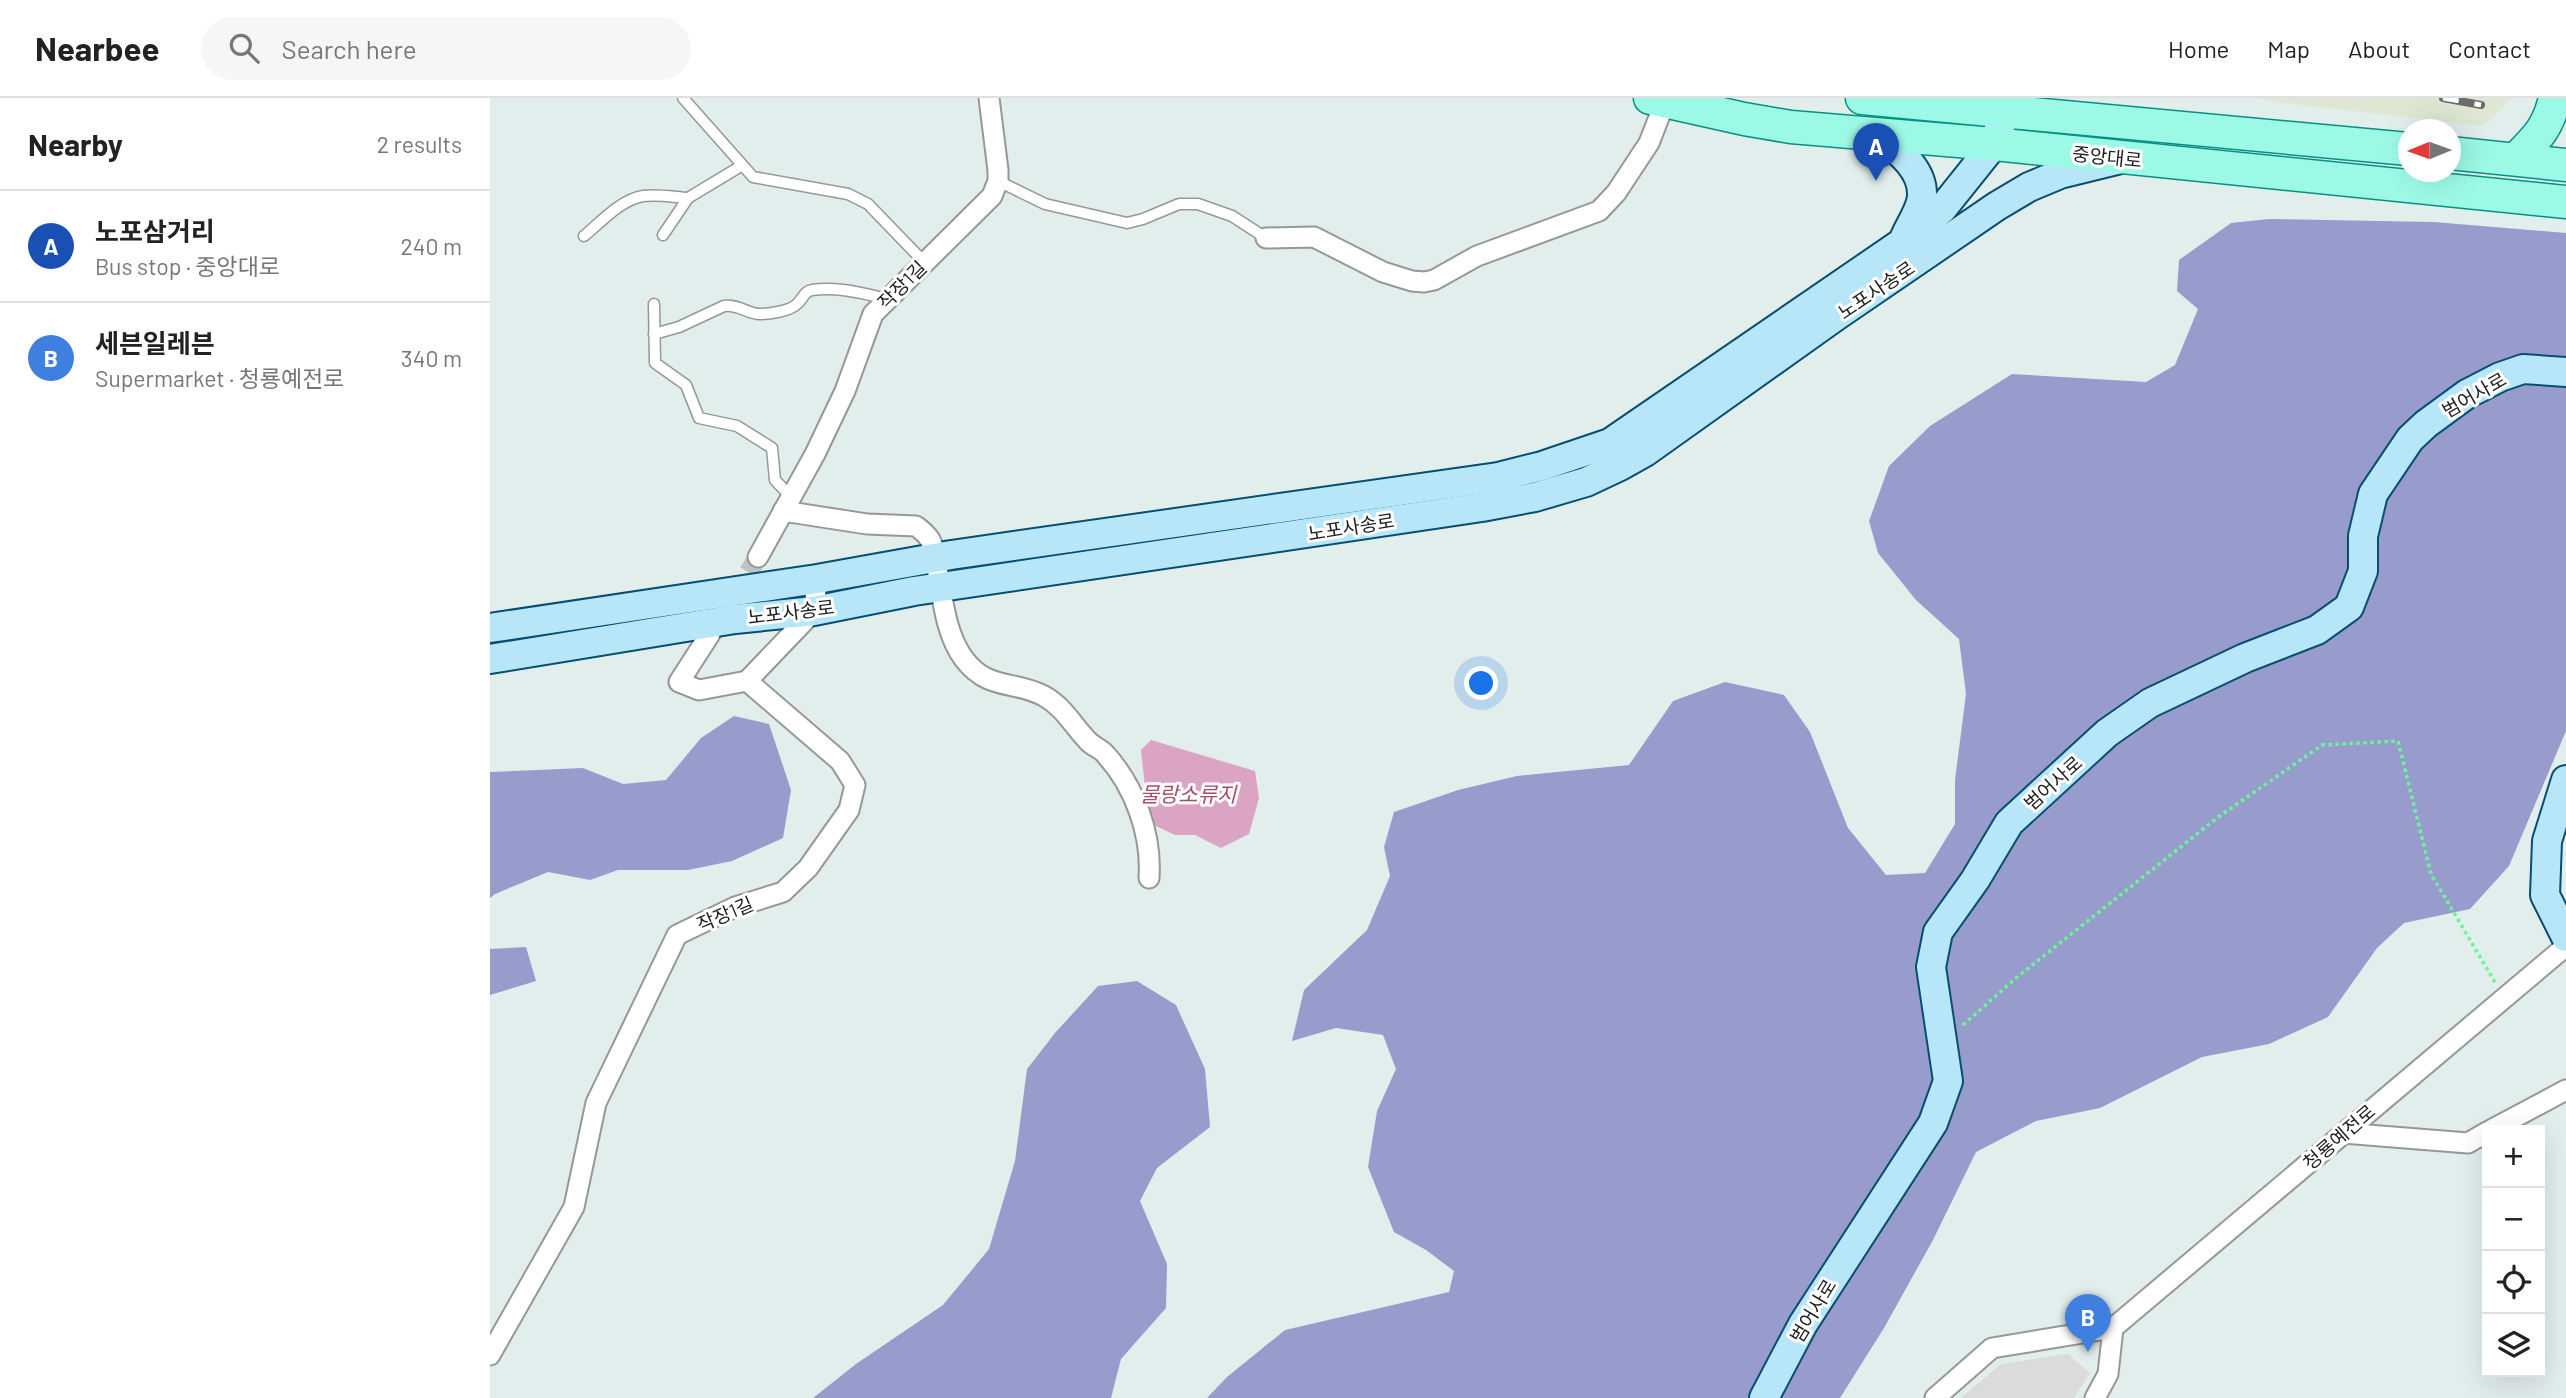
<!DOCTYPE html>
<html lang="en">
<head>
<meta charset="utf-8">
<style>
  :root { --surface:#fff; --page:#f6f6f6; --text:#222; --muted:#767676; --line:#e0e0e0; --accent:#2563eb }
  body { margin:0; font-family:Barlow,"Noto Sans KR",sans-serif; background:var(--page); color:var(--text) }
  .controls { position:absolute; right:21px; bottom:21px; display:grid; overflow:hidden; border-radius:0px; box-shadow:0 7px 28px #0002 }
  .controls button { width:63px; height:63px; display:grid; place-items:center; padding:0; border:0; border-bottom:2px solid var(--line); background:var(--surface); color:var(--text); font:35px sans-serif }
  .compass { position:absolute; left:1908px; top:21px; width:63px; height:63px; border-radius:50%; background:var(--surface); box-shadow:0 7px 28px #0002; rotate:269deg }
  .you { position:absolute; left:992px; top:586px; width:24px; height:24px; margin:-18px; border:5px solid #fff; border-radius:50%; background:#1a73e8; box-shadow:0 0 0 10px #1a73e833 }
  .badge { display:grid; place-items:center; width:46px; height:46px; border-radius:50%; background:var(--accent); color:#fff; font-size:23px; font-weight:700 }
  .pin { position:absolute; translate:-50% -58px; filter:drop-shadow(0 2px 4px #0008) }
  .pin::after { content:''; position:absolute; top:37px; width:24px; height:21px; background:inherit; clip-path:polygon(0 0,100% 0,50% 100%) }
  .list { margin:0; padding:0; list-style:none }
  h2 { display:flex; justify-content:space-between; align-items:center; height:91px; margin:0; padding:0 28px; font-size:30px }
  h2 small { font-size:23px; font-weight:400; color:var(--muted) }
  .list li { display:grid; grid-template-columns:46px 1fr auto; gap:21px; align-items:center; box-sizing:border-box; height:112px; padding:0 28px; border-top:2px solid var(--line) }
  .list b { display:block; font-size:26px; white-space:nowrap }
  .list p { margin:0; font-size:23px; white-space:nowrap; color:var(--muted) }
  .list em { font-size:23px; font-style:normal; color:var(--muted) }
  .icon { flex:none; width:38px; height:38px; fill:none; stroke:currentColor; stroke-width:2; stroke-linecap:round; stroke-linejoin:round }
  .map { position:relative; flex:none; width:2076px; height:1300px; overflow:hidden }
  header { display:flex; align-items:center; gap:42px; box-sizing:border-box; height:98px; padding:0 35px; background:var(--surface); border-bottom:2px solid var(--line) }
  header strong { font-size:33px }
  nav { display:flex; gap:38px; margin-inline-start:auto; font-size:24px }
  .search { width:490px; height:63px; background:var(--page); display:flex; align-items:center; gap:18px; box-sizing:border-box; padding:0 24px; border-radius:38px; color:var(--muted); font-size:26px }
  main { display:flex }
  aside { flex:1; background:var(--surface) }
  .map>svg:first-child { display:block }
  .residential { fill:#dadbda }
  .industrial { fill:#dfe7d4 }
  .forest { fill:#989ccc }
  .water { fill:#dba4c2 }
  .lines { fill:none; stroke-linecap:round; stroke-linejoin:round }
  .street-tunnel { stroke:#bbc4c3; stroke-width:19; stroke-dasharray:19 10; stroke-linecap:butt }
  .lane-casing { stroke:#979797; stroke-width:13 }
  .street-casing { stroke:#979797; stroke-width:23 }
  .secondary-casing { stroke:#074e70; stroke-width:32 }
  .primary-casing { stroke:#049182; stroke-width:35 }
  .path { stroke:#6bf698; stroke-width:3.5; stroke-dasharray:3.5 3.5; stroke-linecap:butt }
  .lane { stroke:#fff; stroke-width:10 }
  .street { stroke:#fff; stroke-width:19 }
  .secondary { stroke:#b7e6f8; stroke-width:28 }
  .primary { stroke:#9cf9e5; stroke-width:32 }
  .rail-casing { stroke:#6b6b6b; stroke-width:8 }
  .rail { stroke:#fff; stroke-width:5; stroke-dasharray:16; stroke-linecap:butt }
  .labels { text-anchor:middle; stroke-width:6; stroke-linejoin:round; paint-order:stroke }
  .street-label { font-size:19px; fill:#1d1d1d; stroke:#fff }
  .water-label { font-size:21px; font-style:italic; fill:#a94c66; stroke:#fff }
</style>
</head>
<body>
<header>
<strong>Nearbee</strong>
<div class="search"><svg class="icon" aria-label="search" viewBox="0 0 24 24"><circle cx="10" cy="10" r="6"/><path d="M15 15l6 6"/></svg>Search here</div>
<nav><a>Home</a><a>Map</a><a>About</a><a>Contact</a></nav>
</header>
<main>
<aside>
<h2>Nearby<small>2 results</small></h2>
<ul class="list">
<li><span class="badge" style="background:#1a4fb4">A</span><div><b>노포삼거리</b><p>Bus stop · 중앙대로</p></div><em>240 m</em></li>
<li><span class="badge" style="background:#3f7fe0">B</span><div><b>세븐일레븐</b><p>Supermarket · 청룡예전로</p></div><em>340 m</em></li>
</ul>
</aside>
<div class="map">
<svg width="2076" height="1300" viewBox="0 0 2076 1300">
  <rect width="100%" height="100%" fill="#e2eeec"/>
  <polygon class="residential" points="1578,1256 1600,1275 1584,1300 1471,1300 1511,1266"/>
  <polygon class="industrial" points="1768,0 2021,0 1994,28 1793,5"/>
  <g class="forest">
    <polygon points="1779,121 1944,124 2076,135 2076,633 2019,768 1980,811 1914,825 1887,850 1838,919 1779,946 1712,959 1610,1010 1546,1023 1486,1054 1443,1142 1394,1230 1350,1300 717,1300 737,1279 795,1232 959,1194 964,1173 936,1152 904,1134 878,1069 887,1013 906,971 893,937 846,930 802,943 814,892 877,832 900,778 894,749 904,714 968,692 1027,678 1139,667 1183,603 1235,584 1294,597 1320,634 1358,730 1396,777 1435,775 1465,726 1465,682 1476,596 1469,541 1426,502 1388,455 1379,423 1399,368 1440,328 1522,276 1656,284 1685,267 1708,211 1687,193 1689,162 1741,125"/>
    <polygon points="244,618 279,626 301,692 293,740 242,763 198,772 128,772 100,782 58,774 5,796 0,800 0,674 93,670 133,686 176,682 211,640"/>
    <polygon points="36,849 46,883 0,897 0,851"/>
    <polygon points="647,883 686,907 715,971 720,1029 667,1070 650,1103 677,1166 676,1210 631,1261 621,1300 323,1300 366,1266 453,1207 499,1151 525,1063 537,971 565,935 608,888"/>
  </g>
  <polygon class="water" points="661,642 765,673 769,700 759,736 731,750 705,737 685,737 662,726 657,708 651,652"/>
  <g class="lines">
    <polyline class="street-tunnel" points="243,499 268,459"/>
    <g class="lane-casing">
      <g id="lane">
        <polyline points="193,0 263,79 358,96 378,106 435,165"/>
        <polyline points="508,83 555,106 637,125 653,121 689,106 708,106 742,118 776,140"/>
        <polyline points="173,137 198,100 251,68"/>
        <path d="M94,138c17,-14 36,-36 59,-40 14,-2 31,1 45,2"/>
        <polyline points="164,206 165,265 196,287 209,320 247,328 282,350 285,382 301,399"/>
        <path d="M164,236l25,-7 45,-21c14,-2 24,8 36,8 10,0 30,-3 37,-10 6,-5 7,-13 15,-14 25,-4 53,4 76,9"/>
      </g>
    </g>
    <g class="street-casing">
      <g id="street">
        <polyline points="776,140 824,139 893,174 922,183 934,184 944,182 987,158 1109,113 1126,95 1159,45 1175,4"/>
        <path d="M293,413l84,13 49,2c4,3 9,7 12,11 6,7 7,21 9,31 6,31 8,65 27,91 24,32 50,21 80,37 20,11 30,31 45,46 5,5 13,7 17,13 29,32 46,80 43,123"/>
        <polyline points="268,459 325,356 355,293 383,216 502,98 508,83 508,72 499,0"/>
        <polyline points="220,536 189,584 209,592 257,583"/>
        <polyline points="257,583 324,513 327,481"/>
        <polyline points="2001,1032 2076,992"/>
        <polyline points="1853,1035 1978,1045 1997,1034"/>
        <polyline points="0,1257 84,1109 106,1005 187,837 245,809 293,794 318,770 359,712 365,687 350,663 257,583"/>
        <polyline points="1445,1300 1502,1250 1623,1230 2076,848"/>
        <polyline points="1605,1300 1618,1276 1623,1230"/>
      </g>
    </g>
    <g class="secondary-casing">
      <g id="secondary">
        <path d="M1388,36c18,15 45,34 44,61 0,13 -12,30 -17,42"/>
        <polyline points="0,530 327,481 461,457 1008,379 1052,368 1120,345 1413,144 1452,111 1504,46 1515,14"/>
        <polyline points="0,561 245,521 324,513 424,493 992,409 1045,399 1096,384 1130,368 1155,354 1346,218 1507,108 1539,89 1570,76 1627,62"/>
        <polyline points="2076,682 2057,743 2055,797 2076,839"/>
        <polyline points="1274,1300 1313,1226 1443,1025 1458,983 1441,869 1448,834 1485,782 1519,725 1617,635 1660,605 1755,560 1827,532 1859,509 1873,473 1873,438 1883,396 1920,341 1936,326 1977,296 2010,279 2033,271 2076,274"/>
      </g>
    </g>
    <g class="primary-casing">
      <g id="primary">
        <polyline points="1160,0 1254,21 1301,29 1504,46 2076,104"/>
        <polyline points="1372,0 1918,51"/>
        <polyline points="1960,55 2076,67"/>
        <path d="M2026,61c21,-21 32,-31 39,-61"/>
      </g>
    </g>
    <polyline class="path" points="1473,927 1526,880 1727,720 1832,647 1908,643 1941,776 2006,886"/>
    <use href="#lane" class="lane"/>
    <use href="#street" class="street"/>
    <use href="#secondary" class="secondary"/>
    <use href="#primary" class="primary"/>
    <g class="rail-casing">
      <polyline id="rail" points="1953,0 1991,7"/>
    </g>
    <use href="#rail" class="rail"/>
  </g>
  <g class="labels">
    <g class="street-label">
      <text transform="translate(1617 59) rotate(6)" y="7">중앙대로</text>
      <text transform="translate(412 187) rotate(-45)" y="7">작장1길</text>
      <text transform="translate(1386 192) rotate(-34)" y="7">노포사송로</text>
      <text transform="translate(1984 297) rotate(-30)" y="7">범어사로</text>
      <text transform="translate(861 429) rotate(-9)" y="7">노포사송로</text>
      <text transform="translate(301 514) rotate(-7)" y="7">노포사송로</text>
      <text transform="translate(1563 685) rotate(-42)" y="7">범어사로</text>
      <text transform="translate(235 816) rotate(-23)" y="7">작장1길</text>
      <text transform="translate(1849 1039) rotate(-41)" y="7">청룡예전로</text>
      <text transform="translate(1323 1213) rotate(-59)" y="7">범어사로</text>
    </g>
    <g class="water-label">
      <text x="698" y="704">물랑소류지</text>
    </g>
  </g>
</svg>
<div class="controls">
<button>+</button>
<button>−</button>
<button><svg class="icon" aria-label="locate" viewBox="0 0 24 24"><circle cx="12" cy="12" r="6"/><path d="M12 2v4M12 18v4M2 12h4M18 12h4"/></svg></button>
<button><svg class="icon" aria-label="layers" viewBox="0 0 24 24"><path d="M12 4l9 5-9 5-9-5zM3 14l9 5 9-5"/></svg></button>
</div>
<svg class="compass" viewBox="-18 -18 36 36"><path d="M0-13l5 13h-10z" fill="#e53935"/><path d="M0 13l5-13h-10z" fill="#767676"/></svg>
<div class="you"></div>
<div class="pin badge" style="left:1386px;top:83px;background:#1a4fb4">A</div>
<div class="pin badge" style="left:1598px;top:1254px;background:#3f7fe0">B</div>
</div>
</main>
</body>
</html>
